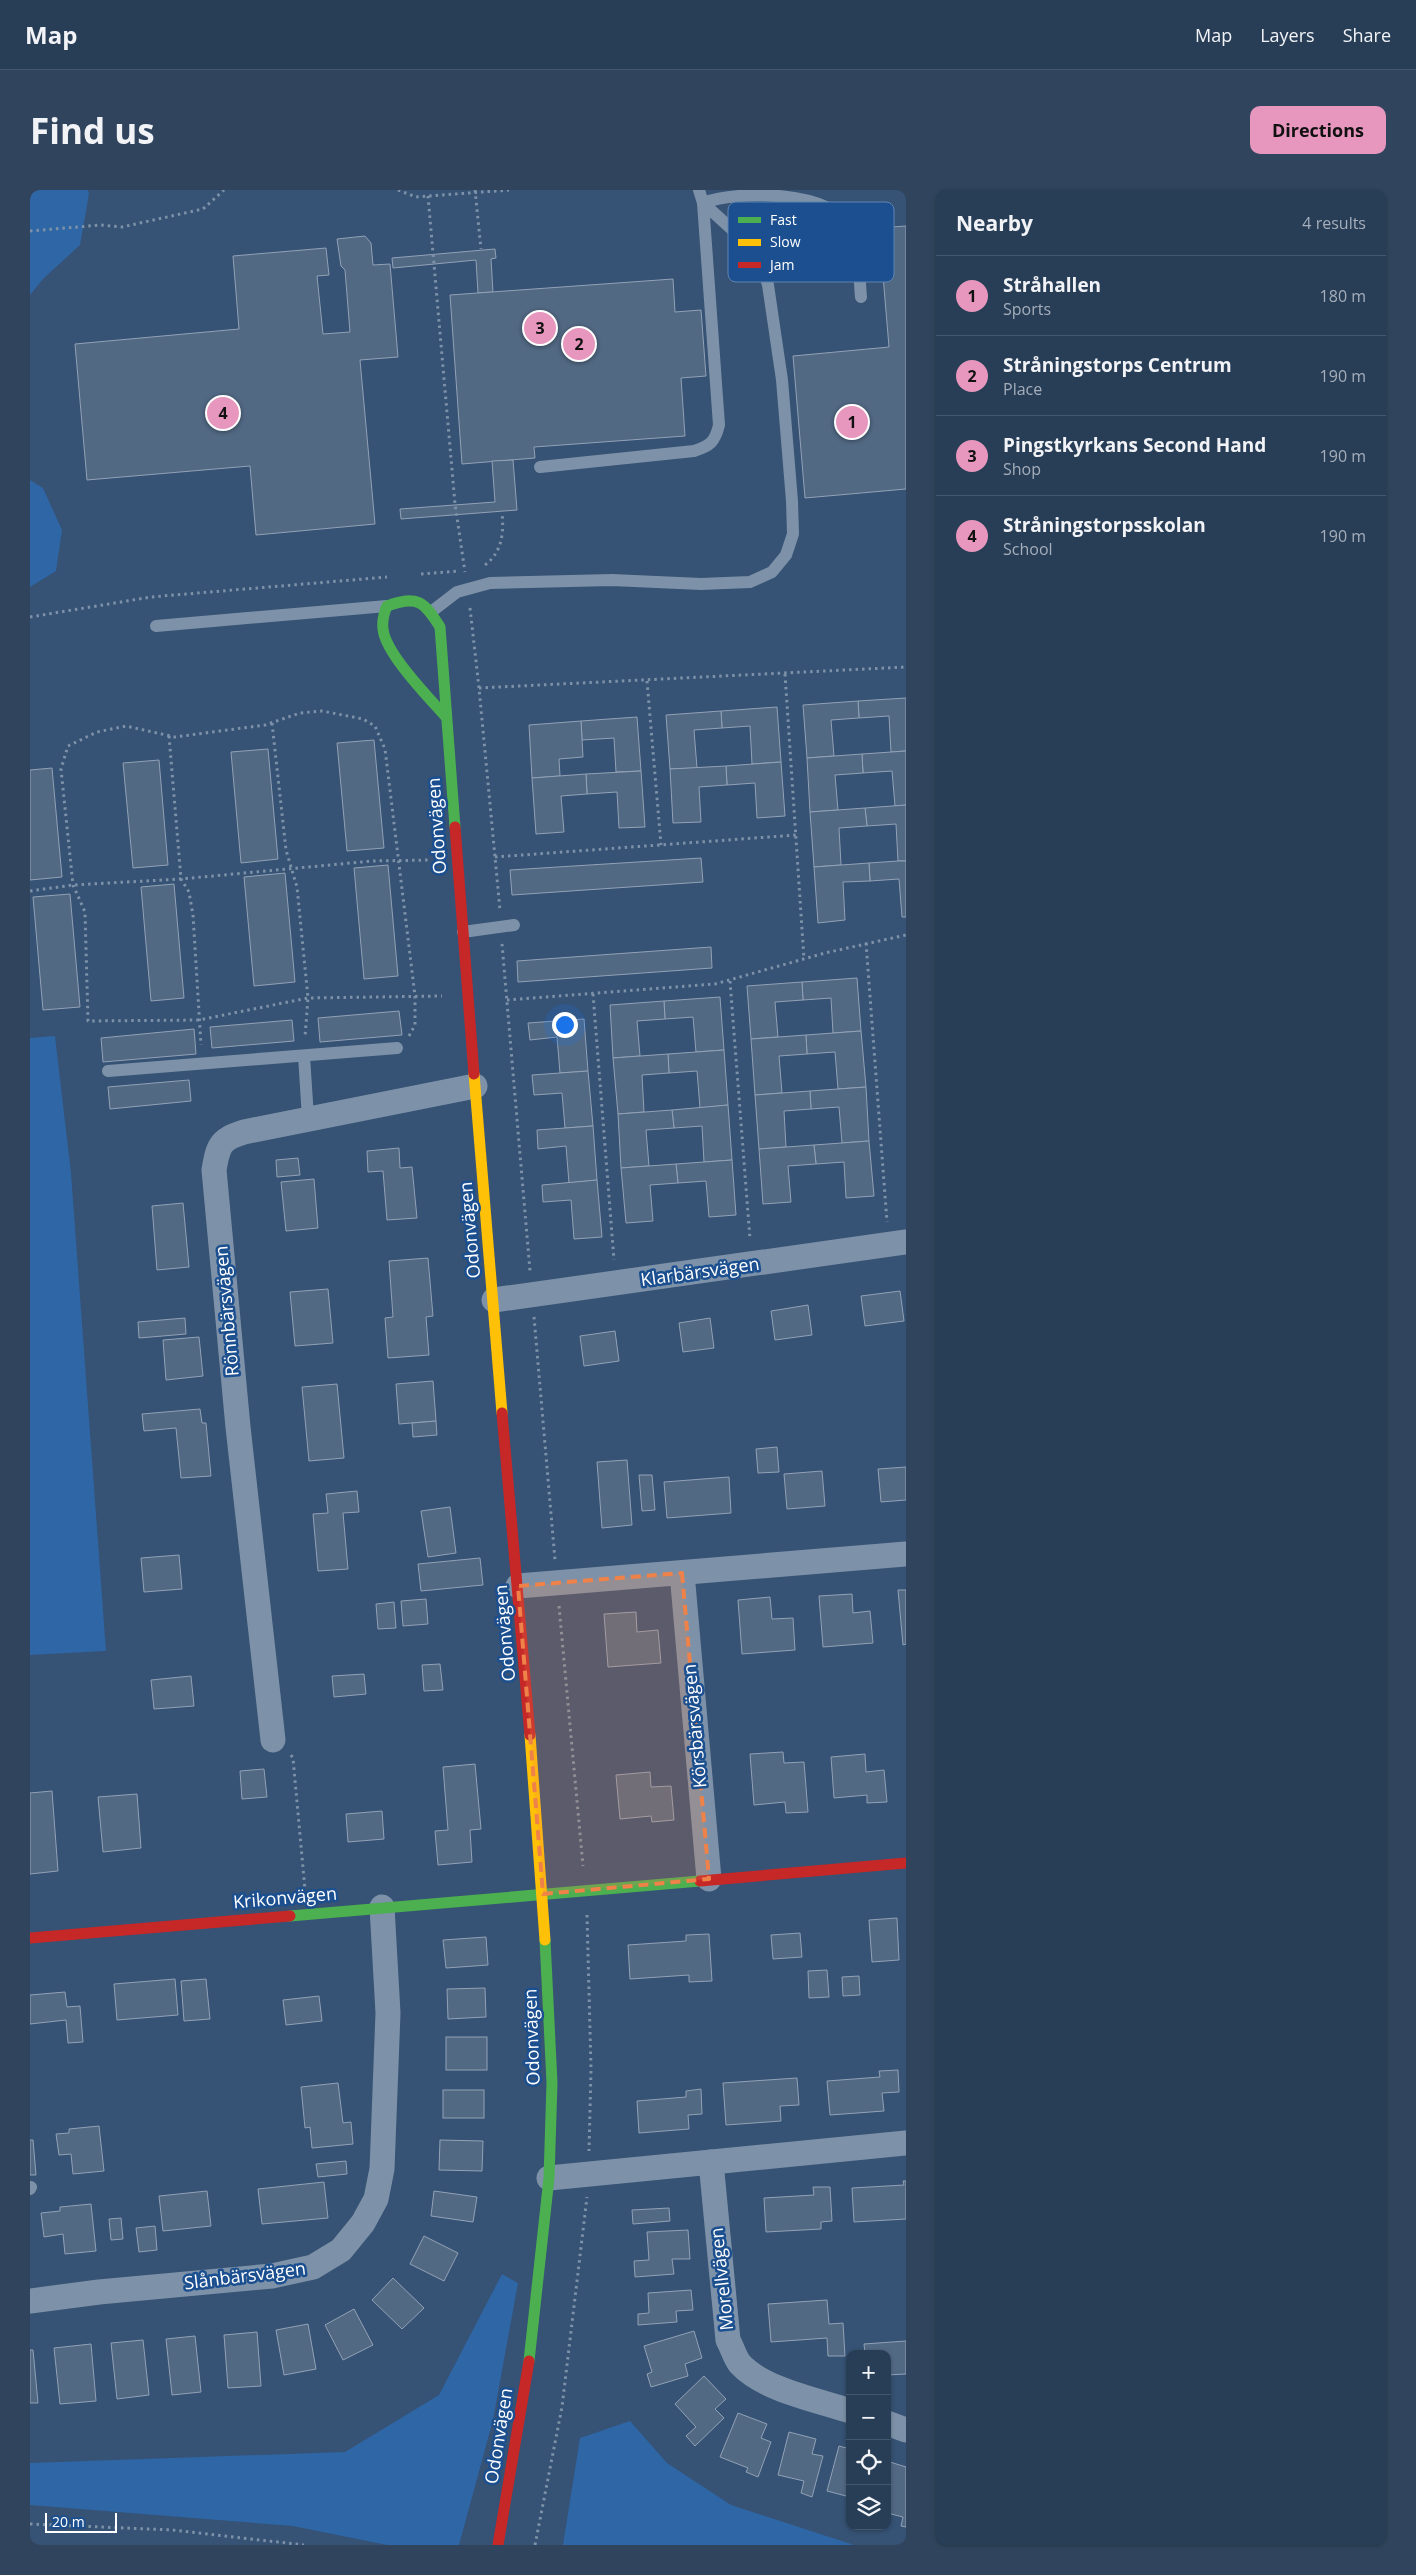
<!DOCTYPE html>
<html lang="en">
<head>
<meta charset="utf-8">
<style>
  :root { --surface:#283e57; --page:#30455d; --text:#f1f3f6; --muted:#a5aeba; --line:#44576d; --accent:#e797bd }
  body { margin:0; font-family:"Open Sans",sans-serif; background:var(--page); color:var(--text) }
  .controls { position:absolute; right:15px; bottom:15px; display:grid; overflow:hidden; border-radius:10px; box-shadow:0 1px 4px #0004 }
  .controls button { width:45px; height:45px; display:grid; place-items:center; padding:0; border:0; border-bottom:1px solid var(--line); background:var(--surface); color:var(--text); font:25px sans-serif }
  .scale { position:absolute; left:15px; bottom:12px; width:72px; box-sizing:border-box; padding-left:5px; border:2px solid #fff; border-top:0; font-size:14px; line-height:18px; white-space:nowrap; color:#fff; -webkit-text-stroke:4px #1b4f8f; paint-order:stroke }
  .you { position:absolute; left:534px; top:834px; width:18px; height:18px; margin:-12px; border:4px solid #fff; border-radius:50%; background:#1a73e8; box-shadow:0 0 0 8px #1a73e833 }
  .badge { display:grid; place-items:center; width:32px; height:32px; border-radius:50%; background:var(--accent); color:#111; font-size:16px; font-weight:700 }
  .pin { position:absolute; translate:-50% -50%; border:2px solid #fff; box-shadow:0 1px 5px #0006 }
  .list { margin:0; padding:0; list-style:none }
  h2 { display:flex; justify-content:space-between; align-items:center; height:65px; margin:0; padding:0 20px; font-size:21px }
  h2 small { font-size:16px; font-weight:400; color:var(--muted) }
  .list li { display:grid; grid-template-columns:32px 1fr auto; gap:15px; align-items:center; box-sizing:border-box; height:80px; padding:0 20px; border-top:1px solid var(--line) }
  .list b { display:block; font-size:19px; white-space:nowrap }
  .list p { margin:0; font-size:16px; white-space:nowrap; color:var(--muted) }
  .list em { font-size:16px; font-style:normal; color:var(--muted) }
  .icon { flex:none; width:28px; height:28px; fill:none; stroke:currentColor; stroke-width:2; stroke-linecap:round; stroke-linejoin:round }
  .map { position:relative; flex:none; width:876px; height:2355px; overflow:hidden; border-radius:10px }
  header { display:flex; align-items:center; gap:30px; box-sizing:border-box; height:70px; padding:0 25px; background:var(--surface); border-bottom:1px solid var(--line) }
  header strong { font-size:24px }
  nav { display:flex; gap:28px; margin-inline-start:auto; font-size:18px }
  .intro { display:flex; align-items:center; justify-content:space-between; box-sizing:border-box; height:120px; padding:0 30px }
  h1 { margin:0; font-size:35px }
  .button { padding:12px 22px; border-radius:10px; background:var(--accent); color:#111; font-size:18px; font-weight:700 }
  main { display:flex; gap:30px; padding:0 30px }
  aside { flex:1; background:var(--surface); border-radius:10px; box-shadow:0 1px 4px #0004 }
  .map>svg:first-child { display:block }
  .green { fill:#2f66a5 }
  .building { fill:#526984; stroke:#92a2b6 }
  .lines { fill:none; stroke-linecap:round; stroke-linejoin:round }
  .path { stroke:#7d92a8; stroke-width:3; stroke-dasharray:2.5 4; stroke-linecap:butt }
  .lane { stroke:#7d92a8; stroke-width:12 }
  .street { stroke:#7d92a8; stroke-width:25 }
  .fast { stroke:#4caf50; stroke-width:11 }
  .slow { stroke:#ffc107; stroke-width:11 }
  .jam { stroke:#c62828; stroke-width:11 }
  .marked { fill:#ee8249; fill-opacity:0.2; stroke:#ee8249; stroke-width:4; stroke-dasharray:10 6; stroke-linejoin:round }
  .labels { text-anchor:middle; stroke-width:5; stroke-linejoin:round; paint-order:stroke }
  .street-label { font-size:18px; fill:#fff; stroke:#1b4f8f }
  .key { fill:#1b4f8f; stroke:#5f84b1; stroke-width:1 }
  .key-label { font-size:14px; fill:#fff }
</style>
</head>
<body>
<header>
<strong>Map</strong>
<nav><a>Map</a><a>Layers</a><a>Share</a></nav>
</header>
<div class="intro"><h1>Find us</h1><a class="button">Directions</a></div>
<main>
<div class="map">
<svg width="876" height="2355" viewBox="0 0 876 2355">
  <rect width="100%" height="100%" fill="#365274"/>
  <g class="green">
    <polygon points="0,0 58,0 59,4 50,55 13,89 0,105"/>
    <polygon points="0,290 13,298 32,340 26,381 0,397"/>
    <polygon points="25,846 41,983 76,1461 0,1465 0,848"/>
    <polygon points="472,2084 488,2093 463,2230 429,2355 357,2355 263,2336 0,2315 0,2273 315,2262 409,2205"/>
    <polygon points="600,2231 637,2273 701,2315 824,2355 533,2355 550,2248"/>
  </g>
  <g class="building">
    <polygon points="876,36 876,299 775,308 763,166 859,157 849,38"/>
    <polygon points="335,46 341,53 343,75 360,74 368,167 330,170 345,334 226,345 220,276 57,290 45,154 209,139 203,66 296,58 299,85 287,86 293,144 320,142 315,80 311,76 307,49"/>
    <polygon points="465,59 466,68 461,69 463,102 448,103 446,70 363,78 362,68"/>
    <polygon points="643,89 645,122 671,120 676,186 651,188 655,246 504,257 505,268 432,274 420,105"/>
    <polygon points="483,270 487,320 371,329 370,319 465,312 462,271"/>
    <polygon points="876,508 876,561 861,562 859,526 829,528 828,511"/>
    <polygon points="828,511 829,528 801,530 804,566 777,568 773,515"/>
    <polygon points="747,517 751,572 722,574 720,536 692,538 691,521"/>
    <polygon points="691,521 692,538 664,540 667,578 640,579 636,525"/>
    <polygon points="607,527 611,581 586,582 584,548 552,550 551,531"/>
    <polygon points="551,531 553,567 529,569 530,586 502,588 499,535"/>
    <polygon points="344,550 354,658 317,661 307,553"/>
    <polygon points="238,559 248,669 211,673 201,562"/>
    <polygon points="876,561 876,615 865,616 862,581 833,583 832,564"/>
    <polygon points="832,564 833,583 805,585 808,620 780,622 777,568"/>
    <polygon points="129,570 138,675 103,678 93,573"/>
    <polygon points="751,572 755,626 727,628 725,593 697,595 696,576"/>
    <polygon points="696,576 697,595 669,597 671,632 643,633 640,579"/>
    <polygon points="22,578 32,687 0,690 0,580"/>
    <polygon points="611,581 615,637 589,638 587,602 557,604 556,584"/>
    <polygon points="556,584 557,604 531,606 534,642 506,644 502,588"/>
    <polygon points="876,615 876,671 868,671 866,634 837,636 835,618"/>
    <polygon points="835,618 837,636 809,638 811,675 784,677 780,622"/>
    <polygon points="671,668 673,692 482,705 480,680"/>
    <polygon points="868,671 876,671 876,727 872,727 869,689 840,691 839,673"/>
    <polygon points="839,673 840,691 813,692 815,730 788,733 784,677"/>
    <polygon points="358,675 368,786 334,789 324,678"/>
    <polygon points="255,683 265,792 224,796 214,687"/>
    <polygon points="144,694 154,808 121,811 111,697"/>
    <polygon points="40,704 50,817 13,820 3,707"/>
    <polygon points="681,757 682,778 488,792 487,771"/>
    <polygon points="827,788 831,841 803,843 801,808 773,810 772,792"/>
    <polygon points="772,792 773,810 745,812 748,847 721,849 717,796"/>
    <polygon points="690,807 694,860 666,862 663,827 635,829 634,811"/>
    <polygon points="634,811 635,829 607,831 610,866 583,868 580,815"/>
    <polygon points="369,821 372,845 290,852 288,828"/>
    <polygon points="554,829 558,881 530,883 527,847 500,850 498,833"/>
    <polygon points="262,830 264,851 182,858 180,837"/>
    <polygon points="164,839 166,864 73,872 71,848"/>
    <polygon points="831,841 836,897 808,899 805,862 777,864 776,845"/>
    <polygon points="776,845 777,864 749,866 752,903 725,905 721,849"/>
    <polygon points="694,860 698,915 670,918 667,881 639,883 638,864"/>
    <polygon points="638,864 639,883 612,885 614,922 588,924 583,868"/>
    <polygon points="558,881 563,936 535,938 532,903 504,905 502,885"/>
    <polygon points="159,890 161,911 80,919 78,897"/>
    <polygon points="836,897 839,951 812,953 809,917 781,919 780,901"/>
    <polygon points="780,901 781,919 754,921 756,957 729,959 725,905"/>
    <polygon points="698,915 702,970 674,972 672,936 644,938 642,920"/>
    <polygon points="642,920 644,938 616,940 619,976 591,978 588,924"/>
    <polygon points="563,936 567,990 539,993 536,956 508,959 507,940"/>
    <polygon points="839,951 844,1006 816,1008 814,972 786,974 784,955"/>
    <polygon points="784,955 786,974 758,976 761,1012 733,1014 729,959"/>
    <polygon points="369,958 370,978 382,977 387,1028 357,1030 353,981 338,982 337,961"/>
    <polygon points="268,968 270,985 247,987 246,970"/>
    <polygon points="702,970 706,1025 679,1027 676,991 648,993 646,974"/>
    <polygon points="646,974 648,993 620,995 623,1031 596,1033 591,978"/>
    <polygon points="284,989 288,1038 256,1041 251,992"/>
    <polygon points="567,990 572,1047 544,1049 541,1010 513,1012 512,995"/>
    <polygon points="153,1013 159,1077 127,1080 122,1016"/>
    <polygon points="398,1068 403,1126 396,1127 399,1165 358,1168 355,1128 363,1127 359,1071"/>
    <polygon points="298,1099 303,1153 265,1156 260,1102"/>
    <polygon points="870,1101 874,1131 835,1136 831,1106"/>
    <polygon points="778,1115 782,1145 745,1150 741,1121"/>
    <polygon points="155,1128 156,1144 109,1148 108,1132"/>
    <polygon points="680,1128 684,1158 653,1162 649,1133"/>
    <polygon points="585,1141 589,1171 554,1176 550,1146"/>
    <polygon points="169,1147 173,1186 136,1190 133,1150"/>
    <polygon points="403,1191 406,1231 369,1234 366,1194"/>
    <polygon points="307,1194 314,1268 279,1271 272,1197"/>
    <polygon points="170,1219 172,1233 176,1233 181,1286 151,1288 146,1238 114,1241 112,1224"/>
    <polygon points="406,1231 407,1245 383,1247 382,1233"/>
    <polygon points="747,1257 749,1282 728,1283 726,1259"/>
    <polygon points="597,1270 602,1335 572,1338 567,1272"/>
    <polygon points="876,1277 876,1310 851,1312 848,1279"/>
    <polygon points="792,1281 795,1316 757,1319 754,1284"/>
    <polygon points="609,1285 622,1285 625,1320 612,1321"/>
    <polygon points="699,1287 701,1323 637,1328 634,1292"/>
    <polygon points="327,1301 329,1322 313,1323 318,1379 288,1381 283,1324 298,1323 296,1304"/>
    <polygon points="420,1317 426,1363 398,1367 391,1321"/>
    <polygon points="149,1365 152,1399 114,1402 111,1368"/>
    <polygon points="450,1368 453,1395 391,1401 388,1374"/>
    <polygon points="868,1400 876,1400 876,1454 873,1455"/>
    <polygon points="822,1404 823,1423 840,1421 843,1453 793,1457 789,1406"/>
    <polygon points="740,1407 742,1429 763,1428 765,1460 712,1464 708,1410"/>
    <polygon points="396,1409 398,1434 373,1436 371,1411"/>
    <polygon points="364,1412 366,1438 348,1439 346,1414"/>
    <polygon points="606,1422 607,1442 628,1440 631,1473 578,1477 574,1424"/>
    <polygon points="410,1474 413,1500 394,1501 392,1475"/>
    <polygon points="334,1484 336,1504 304,1507 302,1486"/>
    <polygon points="161,1486 164,1516 124,1519 121,1490"/>
    <polygon points="753,1562 754,1573 774,1572 778,1622 756,1623 755,1612 724,1615 720,1564"/>
    <polygon points="835,1564 836,1582 854,1580 857,1612 837,1613 837,1605 804,1608 801,1567"/>
    <polygon points="445,1574 451,1639 440,1640 442,1672 408,1675 405,1641 418,1640 413,1577"/>
    <polygon points="234,1579 237,1607 212,1609 210,1581"/>
    <polygon points="620,1582 621,1597 641,1596 644,1630 622,1632 621,1626 590,1629 586,1585"/>
    <polygon points="22,1601 28,1681 0,1684 0,1603"/>
    <polygon points="107,1604 111,1658 73,1662 68,1607"/>
    <polygon points="352,1621 354,1649 318,1652 316,1624"/>
    <polygon points="867,1728 869,1770 842,1772 839,1730"/>
    <polygon points="770,1743 772,1767 743,1769 741,1745"/>
    <polygon points="679,1744 682,1791 659,1792 659,1785 600,1789 598,1755 656,1751 656,1745"/>
    <polygon points="456,1747 458,1775 416,1778 413,1750"/>
    <polygon points="797,1780 799,1807 779,1808 778,1781"/>
    <polygon points="829,1786 830,1805 813,1806 812,1787"/>
    <polygon points="145,1789 148,1825 87,1830 84,1794"/>
    <polygon points="176,1789 180,1829 154,1831 151,1791"/>
    <polygon points="455,1798 456,1827 418,1829 417,1799"/>
    <polygon points="35,1802 37,1817 50,1816 53,1852 38,1853 36,1830 0,1834 0,1805"/>
    <polygon points="289,1806 292,1831 256,1835 253,1810"/>
    <rect x="416" y="1847" width="41" height="33"/>
    <polygon points="868,1880 869,1902 852,1903 854,1921 800,1925 797,1891 850,1887 849,1881"/>
    <polygon points="767,1888 769,1915 750,1916 751,1931 696,1935 693,1893"/>
    <polygon points="308,1893 313,1933 321,1932 323,1954 282,1958 280,1937 275,1938 271,1897"/>
    <polygon points="671,1899 672,1924 658,1925 659,1939 609,1943 607,1911 656,1907 656,1901"/>
    <rect x="413" y="1900" width="41" height="28"/>
    <polygon points="69,1936 74,1981 43,1984 41,1964 29,1965 26,1944 39,1943 39,1939"/>
    <polygon points="0,1950 3,1950 6,1985 0,1985"/>
    <polygon points="410,1950 453,1951 452,1981 409,1980"/>
    <polygon points="316,1971 317,1984 288,1987 286,1974"/>
    <polygon points="873,1991 876,1991 876,2029 824,2032 822,1998 874,1995"/>
    <polygon points="294,1992 298,2028 232,2034 228,1999"/>
    <polygon points="783,1997 800,1997 802,2031 791,2032 791,2039 736,2042 734,2008 784,2005"/>
    <polygon points="177,2001 181,2036 133,2041 129,2006"/>
    <polygon points="404,2001 447,2007 443,2032 401,2026"/>
    <polygon points="61,2014 66,2061 35,2064 33,2044 14,2047 11,2023 30,2021 30,2017"/>
    <polygon points="639,2018 640,2031 603,2034 602,2020"/>
    <polygon points="91,2028 93,2049 81,2050 79,2029"/>
    <polygon points="125,2036 127,2060 109,2062 106,2038"/>
    <polygon points="658,2040 660,2069 642,2069 644,2084 605,2087 604,2071 619,2070 617,2042"/>
    <polygon points="394,2046 428,2063 414,2091 380,2074"/>
    <polygon points="363,2088 394,2118 372,2139 342,2110"/>
    <polygon points="661,2100 663,2120 646,2121 647,2132 608,2135 608,2124 619,2123 618,2103"/>
    <polygon points="797,2110 799,2134 813,2133 815,2166 798,2166 797,2148 741,2152 738,2114"/>
    <polygon points="324,2119 343,2155 313,2170 295,2135"/>
    <polygon points="278,2134 286,2179 254,2185 246,2140"/>
    <polygon points="664,2141 672,2168 655,2174 658,2186 621,2197 617,2184 622,2182 614,2156"/>
    <polygon points="227,2142 231,2196 198,2198 194,2145"/>
    <polygon points="165,2146 171,2202 142,2205 136,2149"/>
    <polygon points="113,2150 119,2205 87,2209 81,2153"/>
    <polygon points="876,2151 876,2184 857,2185 857,2164 835,2164 834,2154"/>
    <polygon points="61,2154 66,2211 30,2214 24,2158"/>
    <polygon points="0,2160 3,2160 8,2213 0,2213"/>
    <polygon points="674,2186 696,2209 685,2219 694,2228 665,2256 656,2246 666,2237 645,2214"/>
    <polygon points="708,2223 737,2234 731,2248 741,2252 728,2287 716,2282 718,2278 690,2267"/>
    <polygon points="759,2242 786,2249 782,2264 793,2266 782,2307 771,2303 774,2291 748,2285"/>
    <polygon points="809,2256 820,2259 820,2307 797,2301"/>
    <polygon points="860,2272 876,2277 876,2337 871,2336 873,2327 857,2323 857,2281"/>
  </g>
  <g class="lines">
    <g class="path">
      <polyline points="368,0 386,7 479,0"/>
      <polyline points="445,0 451,59"/>
      <polyline points="398,6 425,314 435,382"/>
      <polyline points="0,41 71,35 92,37 173,19 194,0"/>
      <path d="M455,375c17,-13 19,-31 17,-53"/>
      <polyline points="391,384 429,381"/>
      <polyline points="440,418 449,498 470,720"/>
      <polyline points="0,427 121,407 357,387"/>
      <polyline points="755,484 774,769"/>
      <polyline points="617,491 631,655"/>
      <polyline points="449,498 876,477"/>
      <polyline points="242,533 256,660 267,697 278,808 275,847"/>
      <polyline points="139,546 151,689 159,702 163,725 171,855"/>
      <polyline points="465,667 766,645"/>
      <polyline points="0,701 43,695 151,689 342,671 401,670"/>
      <polyline points="836,753 857,1032"/>
      <polyline points="472,754 500,1081"/>
      <polyline points="700,791 720,1049"/>
      <polyline points="563,804 584,1070"/>
      <polyline points="477,810 685,794 795,763 876,745"/>
      <polyline points="379,846 385,835 385,806 355,559 345,536 333,529 292,521 270,523 235,535 145,547 96,536 67,542 38,556 31,579 43,695 55,722 58,831 169,830 278,808 412,806"/>
      <polyline points="504,1127 525,1370"/>
      <polyline points="529,1416 553,1676"/>
      <polyline points="261,1565 263,1568 275,1700"/>
      <polyline points="557,1725 561,1879 559,1961"/>
      <polyline points="0,2334 142,2340 274,2355"/>
      <polyline points="505,2355 532,2217 557,2007"/>
    </g>
    <g class="lane">
      <path d="M510,277l154,-16c16,-5 21,-9 25,-26l-16,-222c36,-13 129,-13 149,26 8,17 7,49 9,68"/>
      <polyline points="401,422 427,402 460,393 582,390 671,394 720,392 742,382 756,365 763,344 762,311 752,190 738,95 731,72 717,53 673,13 669,0"/>
      <polyline points="126,436 357,416"/>
      <polyline points="433,742 484,735"/>
      <polyline points="274,866 278,928"/>
      <polyline points="78,881 367,858"/>
      <polyline points="0,1999 1,1997"/>
    </g>
    <g class="street">
      <polyline points="464,1110 876,1052"/>
      <polyline points="652,1383 679,1689"/>
      <polyline points="488,1396 876,1364"/>
      <path d="M243,1550l-35,-313 -24,-257c4,-24 6,-31 30,-38l231,-46"/>
      <path d="M681,1972l17,178c4,7 7,18 12,24 24,26 77,36 110,47"/>
      <polyline points="519,1988 876,1953"/>
      <polyline points="0,2111 69,2102 242,2086 283,2077 311,2060 333,2033 346,2009 352,1979 358,1823 352,1717"/>
      <polyline points="857,2233 876,2240"/>
    </g>
    <g class="fast">
      <path d="M416,527c-17,-19 -61,-64 -63,-88 -1,-8 1,-16 4,-23 30,-11 37,-5 53,21l15,200"/>
      <polyline points="260,1726 670,1691"/>
      <polyline points="499,2171 519,1988 522,1893 515,1750"/>
    </g>
    <g class="slow">
      <polyline points="444,884 472,1223"/>
      <polyline points="500,1545 515,1750"/>
    </g>
    <g class="jam">
      <polyline points="425,637 444,884"/>
      <polyline points="472,1223 500,1545"/>
      <polyline points="670,1691 876,1673"/>
      <polyline points="0,1748 260,1726"/>
      <polyline points="468,2355 499,2171"/>
    </g>
  </g>
  <path class="marked" d="M652,1383l27,306 -166,15 -25,-308z"/>
  <g class="labels">
    <g class="street-label">
      <text transform="translate(407 636) rotate(-94)" y="6">Odonvägen</text>
      <text transform="translate(440 1040) rotate(-95)" y="6">Odonvägen</text>
      <text transform="translate(670 1082) rotate(-8)" y="6">Klarbärsvägen</text>
      <text transform="translate(197 1121) rotate(-95)" y="6">Rönnbärsvägen</text>
      <text transform="translate(475 1443) rotate(-95)" y="6">Odonvägen</text>
      <text transform="translate(665 1536) rotate(-95)" y="6">Körsbärsvägen</text>
      <text transform="translate(255 1708) rotate(-5)" y="6">Krikonvägen</text>
      <text transform="translate(502 1847) rotate(-92)" y="6">Odonvägen</text>
      <text transform="translate(215 2086) rotate(-7)" y="6">Slånbärsvägen</text>
      <text transform="translate(692 2089) rotate(-96)" y="6">Morellvägen</text>
      <text transform="translate(469 2246) rotate(-81)" y="6">Odonvägen</text>
    </g>
  </g>
  <rect x="698" y="12" width="166" height="80" rx="8" class="key"/>
  <rect x="708" y="27" width="23" height="6" fill="#4caf50"/>
  <rect x="708" y="49" width="23" height="7" fill="#ffc107"/>
  <rect x="708" y="72" width="23" height="6" fill="#c62828"/>
  <g class="key-label">
    <text x="740" y="35">Fast</text>
    <text x="740" y="57">Slow</text>
    <text x="740" y="80">Jam</text>
  </g>
</svg>
<div class="controls">
<button>+</button>
<button>−</button>
<button><svg class="icon" aria-label="locate" viewBox="0 0 24 24"><circle cx="12" cy="12" r="6"/><path d="M12 2v4M12 18v4M2 12h4M18 12h4"/></svg></button>
<button><svg class="icon" aria-label="layers" viewBox="0 0 24 24"><path d="M12 4l9 5-9 5-9-5zM3 14l9 5 9-5"/></svg></button>
</div>
<div class="scale">20 m</div>
<div class="you"></div>
<div class="pin badge" style="left:822px;top:232px">1</div>
<div class="pin badge" style="left:549px;top:154px">2</div>
<div class="pin badge" style="left:510px;top:138px">3</div>
<div class="pin badge" style="left:193px;top:223px">4</div>
</div>
<aside>
<h2>Nearby<small>4 results</small></h2>
<ul class="list">
<li><span class="badge">1</span><div><b>Stråhallen</b><p>Sports</p></div><em>180 m</em></li>
<li><span class="badge">2</span><div><b>Stråningstorps Centrum</b><p>Place</p></div><em>190 m</em></li>
<li><span class="badge">3</span><div><b>Pingstkyrkans Second Hand</b><p>Shop</p></div><em>190 m</em></li>
<li><span class="badge">4</span><div><b>Stråningstorpsskolan</b><p>School</p></div><em>190 m</em></li>
</ul>
</aside>
</main>
</body>
</html>
